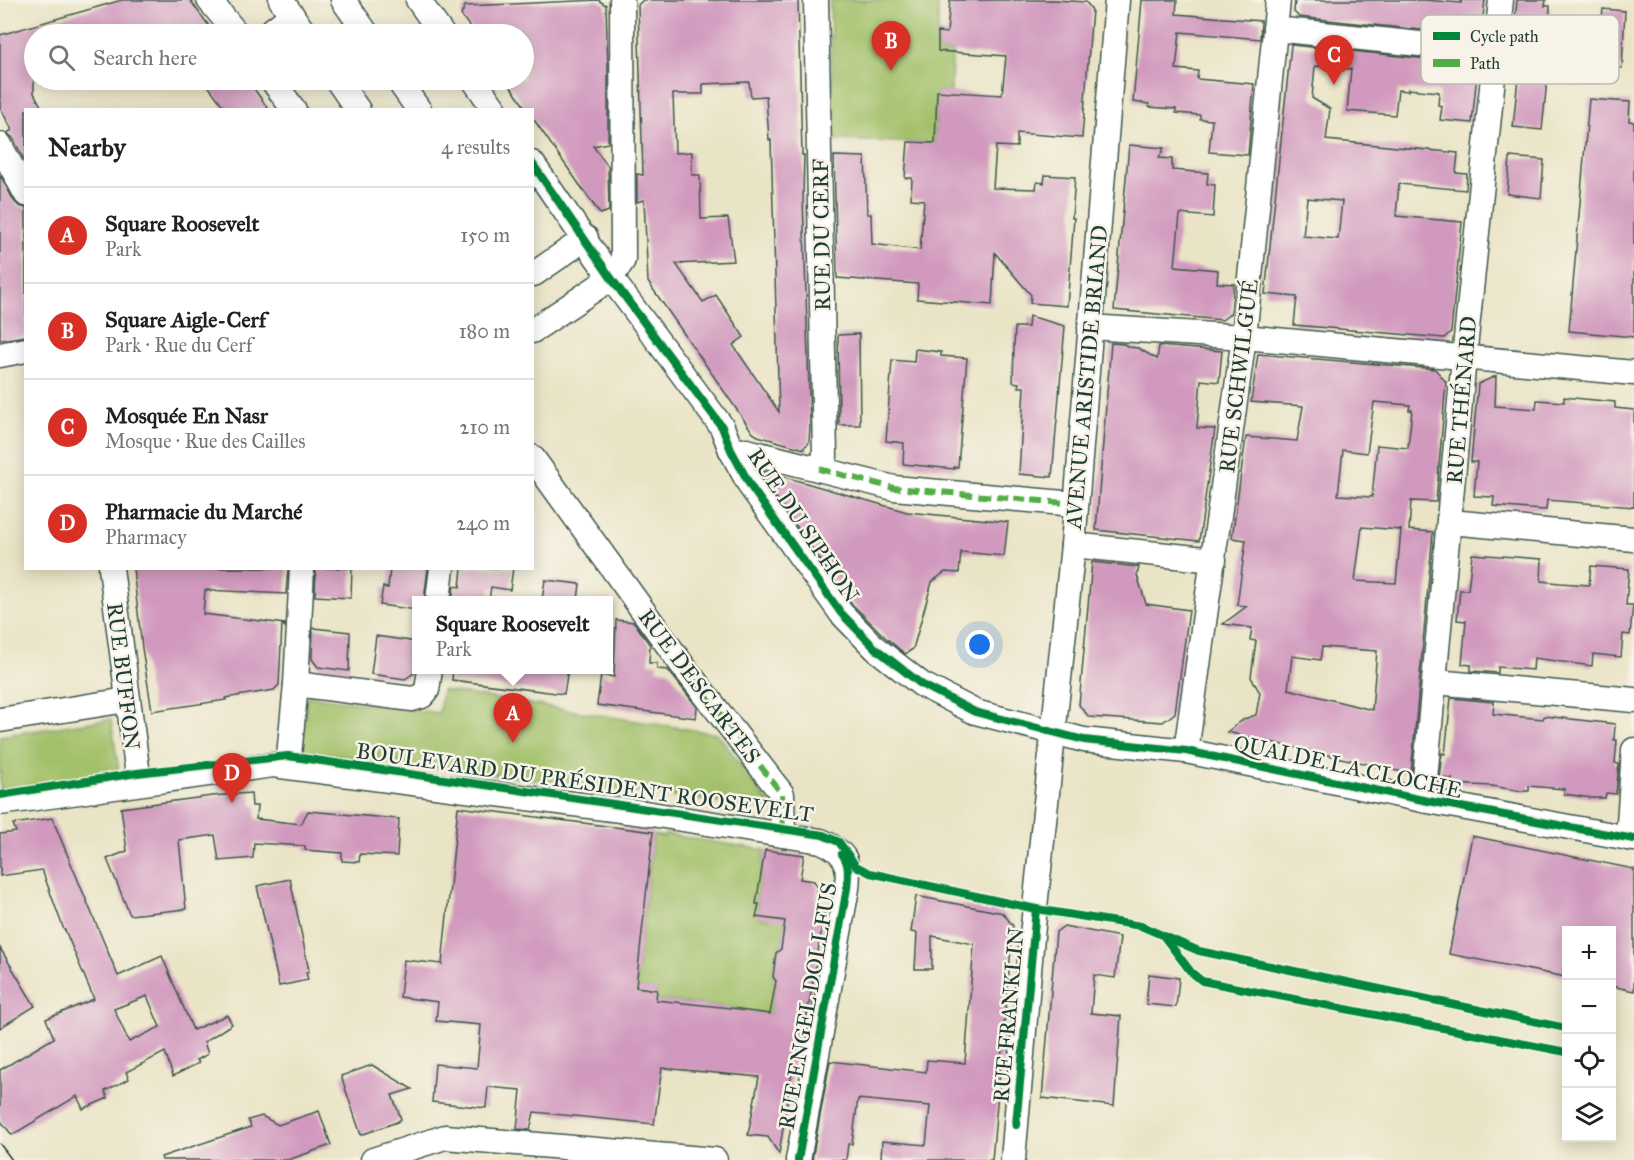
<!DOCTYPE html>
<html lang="en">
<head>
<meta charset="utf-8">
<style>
  :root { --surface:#fff; --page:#f6f6f6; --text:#202124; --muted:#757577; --line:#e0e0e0; --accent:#d93025 }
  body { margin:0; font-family:"IM FELL Great Primer",serif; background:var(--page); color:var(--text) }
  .controls { position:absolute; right:18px; bottom:18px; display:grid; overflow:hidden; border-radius:0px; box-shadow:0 3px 15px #0003 }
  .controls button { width:54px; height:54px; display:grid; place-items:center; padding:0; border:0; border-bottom:2px solid var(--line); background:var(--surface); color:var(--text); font:30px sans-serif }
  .you { position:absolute; left:980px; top:645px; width:21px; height:21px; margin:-15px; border:4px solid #fff; border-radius:50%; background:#1a73e8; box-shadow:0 0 0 9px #1a73e833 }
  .badge { display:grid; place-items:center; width:39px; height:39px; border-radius:50%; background:var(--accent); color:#fff; font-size:20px; font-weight:700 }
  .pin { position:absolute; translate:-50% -50px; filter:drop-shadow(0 2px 3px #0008) }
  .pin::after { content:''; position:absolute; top:32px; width:21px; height:18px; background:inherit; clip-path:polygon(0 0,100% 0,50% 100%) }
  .popup { position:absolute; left:412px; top:596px; width:201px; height:78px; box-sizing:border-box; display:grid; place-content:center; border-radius:0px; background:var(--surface); filter:drop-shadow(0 2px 4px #0005); font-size:20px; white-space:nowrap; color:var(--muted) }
  .popup b { font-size:22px; color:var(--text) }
  .popup::after { content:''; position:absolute; left:50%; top:100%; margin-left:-12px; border:12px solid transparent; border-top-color:var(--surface) }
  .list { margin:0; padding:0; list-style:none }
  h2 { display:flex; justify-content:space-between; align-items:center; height:78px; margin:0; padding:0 24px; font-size:26px }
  h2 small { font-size:20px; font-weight:400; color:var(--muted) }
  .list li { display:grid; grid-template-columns:39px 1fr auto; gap:18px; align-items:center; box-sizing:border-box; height:96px; padding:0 24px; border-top:2px solid var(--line) }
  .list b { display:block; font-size:22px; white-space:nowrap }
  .list p { margin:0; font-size:20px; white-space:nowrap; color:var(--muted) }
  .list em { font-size:20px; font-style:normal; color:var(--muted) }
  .icon { flex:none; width:33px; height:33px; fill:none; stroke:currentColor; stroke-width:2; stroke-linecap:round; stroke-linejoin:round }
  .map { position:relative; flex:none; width:1634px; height:1160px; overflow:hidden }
  .search { position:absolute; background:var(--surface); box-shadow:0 3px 15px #0003; left:24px; top:24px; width:510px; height:66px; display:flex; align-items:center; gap:15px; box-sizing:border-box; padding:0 21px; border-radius:33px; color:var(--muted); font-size:22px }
  .panel { position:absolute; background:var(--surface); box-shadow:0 3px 15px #0003; left:24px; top:108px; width:510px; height:462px; border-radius:0px }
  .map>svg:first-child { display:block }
  .green { fill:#a1c068; stroke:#607e4e; stroke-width:1.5 }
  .building { fill:#d199be; fill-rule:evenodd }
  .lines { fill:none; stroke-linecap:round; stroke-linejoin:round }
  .minor-casing { stroke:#3d564a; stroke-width:27 }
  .minor { stroke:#fff; stroke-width:24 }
  .tram { stroke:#1f3d34; stroke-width:1.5 }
  .quiet { stroke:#52ad45; stroke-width:6; stroke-dasharray:12 6; stroke-linecap:butt }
  .cycleway-casing { stroke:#f7f3e8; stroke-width:11 }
  .cycleway { stroke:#00873e; stroke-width:8 }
  .labels { text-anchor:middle; stroke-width:5; stroke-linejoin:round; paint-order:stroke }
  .street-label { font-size:22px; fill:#1f3d34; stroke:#f7f3e8 }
  .key { fill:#f7f3e8; stroke:#b6bcb2; stroke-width:1.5 }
  .key-label { font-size:16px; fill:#1f3d34 }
</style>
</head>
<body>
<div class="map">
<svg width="1634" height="1160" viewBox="0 0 1634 1160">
  <rect width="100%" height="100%" fill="#f7f3e8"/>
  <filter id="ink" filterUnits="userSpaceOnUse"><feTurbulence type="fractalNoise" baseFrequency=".0167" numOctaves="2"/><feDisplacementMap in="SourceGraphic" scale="12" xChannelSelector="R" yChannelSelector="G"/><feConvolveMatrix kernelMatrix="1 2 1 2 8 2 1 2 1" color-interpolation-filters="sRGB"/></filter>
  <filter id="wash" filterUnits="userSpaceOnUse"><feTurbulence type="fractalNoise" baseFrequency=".008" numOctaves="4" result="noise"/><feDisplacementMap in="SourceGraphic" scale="24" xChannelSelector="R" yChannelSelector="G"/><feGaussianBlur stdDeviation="1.35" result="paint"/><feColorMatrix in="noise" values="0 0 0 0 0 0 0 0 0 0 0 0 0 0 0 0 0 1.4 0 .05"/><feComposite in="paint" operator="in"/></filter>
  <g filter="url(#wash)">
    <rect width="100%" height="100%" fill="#eae4c6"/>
    <g class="green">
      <polygon points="830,0 938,0 938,51 952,52 951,92 937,91 935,143 833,140"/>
      <polygon points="442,690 718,734 773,809 301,751 307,696 439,713"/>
      <polygon points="111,719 119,772 0,790 0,736"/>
      <polygon points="665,834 765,850 756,904 759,904 757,914 759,918 771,919 775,916 786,917 780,952 776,953 773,977 776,978 770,1014 739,1010 739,1009 659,1000 651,1034 657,991 636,987 653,835 664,837"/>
    </g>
    <g id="blocks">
      <g class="building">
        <polygon points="122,0 190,0 215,34 34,34 34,93 43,110 26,110 26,163 13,138 7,133 12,130 0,107 0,35"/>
        <polygon points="598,0 606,5 608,70 608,143 593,146 608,166 609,211 600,214 532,117 532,110 527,110 506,80 524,80 524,58 526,56 524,34 520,33 475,34 461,15 465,6"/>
        <path d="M643,0h155l4,155h2l-1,41 7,228 -1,19 -6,5 1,1 -46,-13 -5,-3 -105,-151 -4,-82 -7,2v-28l6,1 -5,-170zM749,82l2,15 15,-1 3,44h2l8,272 -46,-67 11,-8 -28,-42 -13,7 -27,-38 58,-3 -6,-43 -27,1 -1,-44h-8v-23l-17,1 -2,-59h30v-10z"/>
        <polygon points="950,0 1055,0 1086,2 1092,10 1082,138 1017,133 1017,147 996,146 993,188 1036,189 1037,182 1044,183 1045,175 1075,177 1072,218 1074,218 1067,306 1030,303 1031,295 995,253 992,305 917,299 918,284 837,278 834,156 865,157 867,214 871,214 872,244 920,250 924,200 911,199 912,178 905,178 908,142 935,143 937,91 1002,95 1006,56 938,51 938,32 947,33"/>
        <polygon points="1142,0 1177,0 1176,14 1261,21 1260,39 1180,32 1176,69 1198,71 1197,79 1254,84 1248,155 1209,152 1212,120 1200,119 1200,115 1176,113 1176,109 1149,107 1149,104 1133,102"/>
        <polygon points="1295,0 1425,0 1461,3 1461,0 1485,0 1481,33 1478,36 1299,17 1294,12"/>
        <polygon points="1517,0 1546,0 1545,6 1550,6 1549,28 1600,33 1603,9 1625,11 1622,68 1549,61 1542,130 1513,127 1520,58 1511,57"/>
        <path d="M1291,45l187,19 -6,59 -32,-3 2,-14 -4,-1 1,-13 -31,-3v2l-10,-1 -3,25 -48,-4 4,-42 -36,-3 -3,32 18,11 -4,31 132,13 -2,20 11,1 -1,16 -67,-6 -3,32 66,6 -11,110 -7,6 -150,-13 3,-28 -32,-3zM1307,198l35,3 -4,38 -35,-3z"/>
        <polygon points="204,80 248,80 269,110 226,110"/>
        <polygon points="1589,99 1630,102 1629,121 1634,122 1634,337 1569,331"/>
        <polygon points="1129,145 1164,148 1159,158 1172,159 1172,170 1208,173 1207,184 1215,185 1213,217 1180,214 1175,266 1218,270 1217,283 1234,284 1231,313 1222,320 1114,310"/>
        <polygon points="1510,157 1544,160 1541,198 1507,194"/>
        <polygon points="0,175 14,201 19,206 26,208 26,336 0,340"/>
        <polygon points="1029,316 1065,326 1052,477 1019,474 1024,387 1018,387 1019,383 1013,382 1014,346 1015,327 1028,327"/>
        <polygon points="859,334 860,425 839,425 838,335"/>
        <polygon points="1111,343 1124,344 1129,347 1138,348 1157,359 1159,346 1222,351 1219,382 1201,380 1197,428 1215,429 1199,541 1096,530"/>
        <polygon points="915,349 941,352 941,356 967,358 958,467 954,467 954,469 903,464 904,443 886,441 892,360 914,362"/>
        <path d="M1258,354l177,15 11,13 -10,120 -25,-1 -2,29 24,2 -22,242 -184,-42 17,-13 12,-4 4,-22 -9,-16 5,-36 -6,-1 2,-12 -29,-4 24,-18 -10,-1 9,-65 -14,-2 14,-101 51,4 6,-35 -52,-4zM1374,402l36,3 -1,5h3l-4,38 -31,-3 -5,52 -34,-2 5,-45 24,3zM1362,527l39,3 -5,53 -41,-2zM1322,647l55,4 -5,59 -84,-21 4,-33 28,4z"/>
        <polygon points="1496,376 1495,406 1536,409 1537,400 1564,402 1564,397 1615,402 1615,408 1634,410 1634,507 1547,500 1546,510 1529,509 1493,506 1494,497 1474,496 1477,462 1471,462 1478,384"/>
        <polygon points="764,471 907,512 1008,522 1004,556 961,552 959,573 945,572 932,582 913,649 905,654 885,637 852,604 763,479"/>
        <polygon points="1472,554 1542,559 1541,581 1560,583 1589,585 1591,566 1629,569 1626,605 1633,605 1630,635 1623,634 1621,657 1593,654 1592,666 1534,658 1533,670 1498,667 1498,673 1471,671 1471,665 1462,664 1466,621 1457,620 1460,590 1468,590"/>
        <polygon points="1092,562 1139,567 1137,575 1146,604 1189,610 1175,713 1163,722 1089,717 1079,705"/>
        <polygon points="133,568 288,568 286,594 205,590 203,614 285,624 285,627 282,624 279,685 274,690 225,698 226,700 152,711 142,648"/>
        <polygon points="316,568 352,568 351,598 315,596"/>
        <polygon points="390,568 428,568 424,600 417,600 417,610 380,605 383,587 388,588"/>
        <polygon points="462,568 513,568 510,590 491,587 489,600 452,600 454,586 460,587"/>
        <polygon points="545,580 580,584 578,600 542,600"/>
        <polygon points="616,620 634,622 650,645 649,663 657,663 657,669 668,670 697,707 696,718 597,705 601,675 614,677"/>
        <polygon points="313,628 350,632 349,671 318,667 312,659"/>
        <polygon points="376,636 417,642 414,673 405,679 371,674"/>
        <polygon points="453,669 568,669 564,694 452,680"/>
        <polygon points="1451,698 1494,702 1493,714 1543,719 1544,716 1615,724 1614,740 1617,740 1615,763 1619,764 1616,794 1606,793 1605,798 1592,798 1564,794 1564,789 1529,786 1529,791 1521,791 1492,786 1452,784 1452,779 1439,778 1442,753 1445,754"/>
        <polygon points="251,793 252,806 257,806 256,819 301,824 308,811 399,819 397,856 360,854 359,862 342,861 342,853 305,850 305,846 254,843 253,858 219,861 215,835 179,840 186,909 130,915 107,859 127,851 121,808 212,796"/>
        <polygon points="458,807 653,832 636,987 657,990 656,1000 740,1009 739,1010 770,1014 776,981 773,977 776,953 781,949 785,921 756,917 759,904 756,904 765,850 804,855 800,879 814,881 818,888 816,903 825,910 803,1040 797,1039 779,1154 768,1137 748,1135 759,1077 662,1068 654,1124 534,1112 530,1130 517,1129 521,1090 488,1087 486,1108 432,1102 435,1064 477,1068 481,1025 436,1021 438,1002 400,997 404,960 442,964"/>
        <path d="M52,818l66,158 44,-20 31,74 34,-15 5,9 -28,18 4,12 -11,6 2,3 -26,13 -8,-24 -39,20 3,7 -24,12 3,7 -25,11 -6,-13 -65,39 -12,-15v-50l54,-32 -8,-19 48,-20 -29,-69h-1l-22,-60 -42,6v-42l16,-2 -3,-8zM147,996l13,31 -31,15 -15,-33z"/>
        <polygon points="1472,836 1634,869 1634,991 1611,986 1611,930 1566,930 1566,977 1449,954"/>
        <polygon points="290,879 305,951 309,971 306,972 308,980 279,986 257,886"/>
        <polygon points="916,896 1003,913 1013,926 992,1160 903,1160 881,1158 882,1141 926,1145 930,1106 858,1099 852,1144 848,1144 846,1160 812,1160 830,1061 926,1072 927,1060 965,1063 974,944 932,936 932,969 915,969 917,933 911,932"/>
        <polygon points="1064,926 1120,937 1115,978 1094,975 1091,1013 1121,1016 1114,1106 1042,1098 1056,932"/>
        <polygon points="0,948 35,1006 0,1028"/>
        <polygon points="1149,974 1179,978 1176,1007 1146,1004"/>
        <polygon points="372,1065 412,1089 392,1095 401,1119 397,1122 361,1135 341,1076"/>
        <polygon points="319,1111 331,1145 288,1160 162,1160 161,1157 251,1127 248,1120 262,1116 278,1125"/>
      </g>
    </g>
  </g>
  <g filter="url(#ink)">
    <use href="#blocks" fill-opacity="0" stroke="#3d564a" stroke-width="1.5"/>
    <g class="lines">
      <g class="minor-casing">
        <g id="minor">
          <polyline points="209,0 237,34"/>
          <polyline points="281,0 305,34"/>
          <polyline points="343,0 367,34"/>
          <polyline points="418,0 442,34"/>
          <polyline points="816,0 825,456 819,469"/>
          <polyline points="1275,29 1497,52"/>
          <polyline points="267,34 292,15"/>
          <polyline points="272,80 294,110"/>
          <polyline points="337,80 358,110"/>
          <polyline points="398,80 419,110"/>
          <polyline points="474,80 495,110"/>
          <polyline points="0,145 26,194"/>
          <polyline points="532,163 611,278 722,427 731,450 751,487 841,613 875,648 921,684 975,712 1084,740 1186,751 1423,800 1634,839"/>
          <polyline points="534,274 586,238"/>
          <polyline points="1090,327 1244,337 1634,373"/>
          <polyline points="532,331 611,278 623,260 622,0"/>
          <polyline points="0,355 26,350"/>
          <polyline points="731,450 747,451 894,488 1075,504"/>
          <polyline points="532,457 683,666 782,794 783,835"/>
          <polyline points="1450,522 1634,539"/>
          <polyline points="1073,545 1214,560"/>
          <polyline points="111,568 139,783"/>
          <polyline points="438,600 442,568"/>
          <polyline points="1435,682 1634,700"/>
          <polyline points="296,684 412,699 422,696 427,690 430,670"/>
          <polyline points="0,720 127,700"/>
          <polyline points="1186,751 1244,337 1278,0"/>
          <polyline points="288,766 296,684 302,568"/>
          <polyline points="1423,800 1464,358 1501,0"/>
          <path d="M0,803l273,-38 378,49 170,27c25,11 29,21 26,47l-49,272"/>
          <polyline points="1628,838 1634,750"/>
          <polyline points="373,1160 445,1137 715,1160"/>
          <polyline points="1013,1160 1032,936 1073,545 1117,0"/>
        </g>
      </g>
      <use href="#minor" class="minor"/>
      <polyline class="tram" points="0,1144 12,1160"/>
      <g class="quiet">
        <polyline points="819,469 894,488 1075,504"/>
        <polyline points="683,666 782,794 783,835"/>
      </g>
      <g class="cycleway-casing">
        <g id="cycleway">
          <polyline points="532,163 611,278 722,427 731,450 751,487 841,613 875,648 921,684 975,712 1084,740 1186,751 1423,800 1634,839"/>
          <polyline points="0,795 137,773 288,756 783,829 823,835 839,842 856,866 870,873 1036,909 1141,926 1199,951 1566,1028"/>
          <polyline points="1165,938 1191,972 1202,981 1566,1052"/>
          <polyline points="1016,1125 1036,909"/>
          <path d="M798,1160l49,-272c1,-12 3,-24 -5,-34"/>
        </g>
      </g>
      <use href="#cycleway" class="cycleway"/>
    </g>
  </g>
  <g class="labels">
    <g class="street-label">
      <text transform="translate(821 235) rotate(-91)" y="8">RUE DU CERF</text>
      <text transform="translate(1238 376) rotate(-83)" y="8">RUE SCHWILGUÉ</text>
      <text transform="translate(1086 377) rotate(-85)" y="8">AVENUE ARISTIDE BRIAND</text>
      <text transform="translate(1461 400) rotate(-85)" y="8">RUE THÉNARD</text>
      <text transform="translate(804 525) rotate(56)" y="8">RUE DU SIPHON</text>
      <text transform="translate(124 676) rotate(83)" y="8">RUE BUFFON</text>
      <text transform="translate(700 686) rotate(53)" y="8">RUE DESCARTES</text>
      <text transform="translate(1348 766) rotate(12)" y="8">QUAI DE LA CLOCHE</text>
      <text transform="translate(585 782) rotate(8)" y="8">BOULEVARD DU PRÉSIDENT ROOSEVELT</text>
      <text transform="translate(807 1006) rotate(-80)" y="8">RUE ENGEL DOLLFUS</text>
      <text transform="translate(1008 1015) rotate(-85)" y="8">RUE FRANKLIN</text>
    </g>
  </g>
  <rect x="1421" y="15" width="198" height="69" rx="9" class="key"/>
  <rect x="1433" y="32" width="27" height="8" fill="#00873e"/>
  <rect x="1433" y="59" width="27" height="8" fill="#52ad45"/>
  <g class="key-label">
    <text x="1470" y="42">Cycle path</text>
    <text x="1470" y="69">Path</text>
  </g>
</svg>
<div class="controls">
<button>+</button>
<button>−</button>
<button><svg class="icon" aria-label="locate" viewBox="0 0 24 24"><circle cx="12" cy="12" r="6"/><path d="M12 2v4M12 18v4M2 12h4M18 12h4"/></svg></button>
<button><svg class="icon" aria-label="layers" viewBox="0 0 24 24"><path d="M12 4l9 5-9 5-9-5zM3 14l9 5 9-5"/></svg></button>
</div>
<div class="you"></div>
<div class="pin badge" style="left:513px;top:743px">A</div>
<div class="popup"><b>Square Roosevelt</b>Park</div>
<div class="pin badge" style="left:891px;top:71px">B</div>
<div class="pin badge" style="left:1334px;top:85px">C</div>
<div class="pin badge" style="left:232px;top:803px">D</div>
<div class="search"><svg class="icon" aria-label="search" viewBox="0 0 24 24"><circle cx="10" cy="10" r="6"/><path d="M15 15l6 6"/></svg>Search here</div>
<section class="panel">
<h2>Nearby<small>4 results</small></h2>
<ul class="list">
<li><span class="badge">A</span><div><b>Square Roosevelt</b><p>Park</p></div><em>150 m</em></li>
<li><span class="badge">B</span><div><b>Square Aigle-Cerf</b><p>Park · Rue du Cerf</p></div><em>180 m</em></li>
<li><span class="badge">C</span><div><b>Mosquée En Nasr</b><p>Mosque · Rue des Cailles</p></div><em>210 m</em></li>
<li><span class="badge">D</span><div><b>Pharmacie du Marché</b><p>Pharmacy</p></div><em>240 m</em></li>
</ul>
</section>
</div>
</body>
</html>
